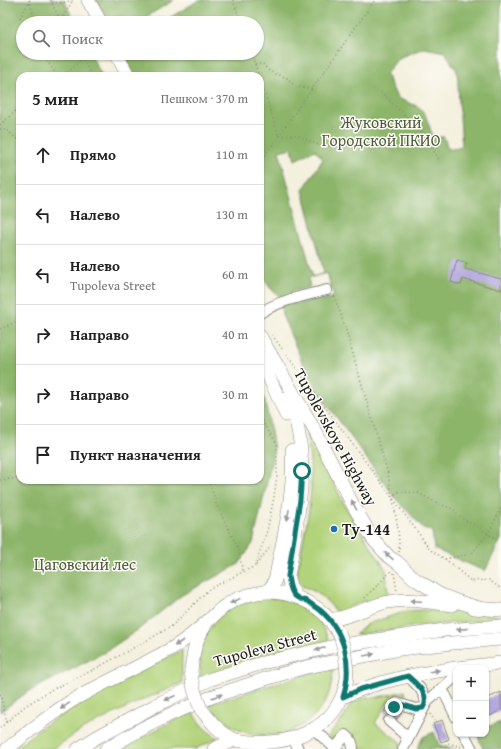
<!DOCTYPE html>
<html lang="ru">
<head>
<meta charset="utf-8">
<style>
  :root { --surface:#fff; --page:#f6f6f6; --text:#222; --muted:#767676; --line:#e0e0e0 }
  body { margin:0; font-family:"Gentium Book Plus",serif; background:var(--page); color:var(--text) }
  .controls { position:absolute; right:12px; bottom:12px; display:grid; overflow:hidden; border-radius:8px; box-shadow:0 1px 3px #0004 }
  .controls button { width:36px; height:36px; display:grid; place-items:center; padding:0; border:0; border-bottom:1px solid var(--line); background:var(--surface); color:var(--text); font:20px sans-serif }
  .stop { position:absolute; width:12px; height:12px; margin:-9px; border:3px solid #0f766e; border-radius:50%; background:#fff }
  .stop.end { background:#0f766e; border-color:#fff; box-shadow:0 1px 4px #0008 }
  .list { margin:0; padding:0; list-style:none }
  h2 { display:flex; justify-content:space-between; align-items:center; height:52px; margin:0; padding:0 16px; font-size:17px }
  h2 small { font-size:13px; font-weight:400; color:var(--muted) }
  .list li { display:grid; grid-template-columns:26px 1fr auto; gap:12px; align-items:center; box-sizing:border-box; height:60px; padding:0 16px; border-top:1px solid var(--line) }
  .list b { display:block; font-size:15px; white-space:nowrap }
  .list p { margin:0; font-size:13px; white-space:nowrap; color:var(--muted) }
  .list em { font-size:13px; font-style:normal; color:var(--muted) }
  .icon { flex:none; width:22px; height:22px; fill:none; stroke:currentColor; stroke-width:2; stroke-linecap:round; stroke-linejoin:round }
  .map { position:relative; flex:none; width:501px; height:749px; overflow:hidden }
  .search { position:absolute; background:var(--surface); box-shadow:0 1px 3px #0004; left:16px; top:16px; width:248px; height:44px; display:flex; align-items:center; gap:10px; box-sizing:border-box; padding:0 14px; border-radius:22px; color:var(--muted); font-size:15px }
  .panel { position:absolute; background:var(--surface); box-shadow:0 1px 3px #0004; left:16px; top:72px; width:248px; height:412px; border-radius:12px }
  .map>svg:first-child { display:block }
  .green { fill:#b2d37b; stroke:#67784c }
  .forest { fill:#8db56b; stroke:#546844; fill-rule:evenodd }
  .building { fill:#b4a9df }
  .lines { fill:none; stroke-linecap:round; stroke-linejoin:round }
  .minor-tunnel { stroke:#d4d0c1; stroke-width:10; stroke-dasharray:10 5; stroke-linecap:butt }
  .minor-casing { stroke:#88867d; stroke-width:12 }
  .major-casing { stroke:#88867d; stroke-width:14 }
  .path { stroke:#88867d; stroke-width:1.5; stroke-dasharray:1 3; stroke-linecap:butt }
  .minor { stroke:#fff; stroke-width:10 }
  .major { stroke:#fff; stroke-width:13 }
  .major-bridge-casing { stroke:#88867d; stroke-width:14; stroke-linecap:butt }
  .major-bridge { stroke:#fff; stroke-width:13 }
  .oneway { fill:#999 }
  .route { stroke:#0f766e; stroke-width:5 }
  .poi-dot { fill:#1f6fb2; stroke:#fdfcf7; stroke-width:1.5 }
  .labels { text-anchor:middle; stroke-width:3; stroke-linejoin:round; paint-order:stroke }
  .park-label { font-size:16px; fill:#505c3d; stroke:#fdfcf7 }
  .street-label { font-size:16px; fill:#1c1c1c; stroke:#fdfcf7 }
  .poi-label { font-size:16px; font-weight:bold; fill:#1c1c1c; stroke:#fdfcf7; text-anchor:start }
</style>
</head>
<body>
<div class="map">
<svg width="501" height="749" viewBox="0 0 501 749">
  <rect width="100%" height="100%" fill="#fdfcf7"/>
  <filter id="ink" filterUnits="userSpaceOnUse"><feTurbulence type="fractalNoise" baseFrequency=".025" numOctaves="2"/><feDisplacementMap in="SourceGraphic" scale="8" xChannelSelector="R" yChannelSelector="G"/><feConvolveMatrix kernelMatrix="1 2 1 2 8 2 1 2 1" color-interpolation-filters="sRGB"/></filter>
  <filter id="wash" filterUnits="userSpaceOnUse"><feTurbulence type="fractalNoise" baseFrequency=".012" numOctaves="4" result="noise"/><feDisplacementMap in="SourceGraphic" scale="16" xChannelSelector="R" yChannelSelector="G"/><feGaussianBlur stdDeviation="0.9" result="paint"/><feColorMatrix in="noise" values="0 0 0 0 0 0 0 0 0 0 0 0 0 0 0 0 0 1.4 0 .05"/><feComposite in="paint" operator="in"/></filter>
  <g filter="url(#wash)">
    <rect width="100%" height="100%" fill="#f4f0de"/>
    <g class="green">
      <path d="M306,423l22,49 17,34 41,64 2,26c-8,3 -15,3 -22,5 -9,2 -18,7 -26,12l-5,-2 -6,-8 -13,-11 -14,-6 -5,-7 1,-11 11,-58 2,-22 -1,-26z"/>
      <path d="M263,597c19,1 41,5 54,21 5,6 8,14 12,22l-128,38 -1,-12 1,-13 2,-11 5,-11 9,-12 21,-16z"/>
      <path d="M423,610c26,0 52,2 78,6v3l-83,7 -63,9 12,-11 40,-13z"/>
      <polygon points="182,650 182,683 138,702 83,729 53,749 15,749 39,729 79,704 126,678"/>
      <path d="M333,666c0,13 -2,25 -8,36 -26,43 -89,45 -116,2z"/>
      <polygon points="405,691 406,695 404,697 397,699 392,696 375,723 399,741 401,743 400,749 356,749 353,737 335,744 328,738 329,735 344,717 350,705 354,702 368,696 369,699"/>
      <path d="M192,711c7,13 14,20 26,27l-23,11h-76z"/>
    </g>
    <g class="forest">
      <polygon points="0,0 64,0 75,23 23,23 23,53 90,53 102,76 20,76 20,480 260,480 260,391 265,400 274,448 266,487 253,543 239,564 182,595 139,629 105,652 26,693 0,712"/>
      <polygon points="96,0 174,0 136,23 108,23"/>
      <path d="M199,0h302v539l-16,32 -51,-22 -2,-18 -8,-2 -28,-30 -85,-117 -29,-67 -1,-17 -11,-10 -10,-15v-197h-124l-13,-23h134v-30h-96zM424,48l21,4 12,19 5,76 -14,2 -4,-12h-11l-8,-23 -6,-7 -22,-9 -11,-24 12,-16zM292,148l3,12 20,-10 8,9 -20,31 21,83 -11,4 -34,-126zM327,273l7,24 -13,3 -1,-3 -26,7 -3,-12 19,-5 -2,-9z"/>
      <polygon points="501,722 501,749 483,749 478,737 480,734 486,734 486,723 488,726 493,725"/>
      <polygon points="434,732 439,745 455,749 417,749 423,737"/>
    </g>
    <g id="blocks">
      <g class="building">
        <polygon points="457,260 467,263 465,269 501,279 501,290 463,279 461,285 451,282"/>
        <polygon points="501,692 501,710 486,718 486,699"/>
        <polygon points="388,706 388,710 393,713 396,713 399,711 402,712 397,719 384,711"/>
        <polygon points="442,720 449,739 441,742 433,724"/>
      </g>
    </g>
  </g>
  <g filter="url(#ink)">
    <use href="#blocks" fill-opacity="0" stroke="#88867d" stroke-width="1"/>
    <g class="lines">
      <polyline class="minor-tunnel" points="389,721 387,720 394,707"/>
      <g class="minor-casing">
        <g id="minor">
          <path d="M260,313c20,-13 44,-17 67,-23"/>
          <path d="M408,676c9,9 17,15 18,28"/>
          <polyline points="441,689 446,696 456,717"/>
          <polyline points="394,707 397,703 416,709 423,708"/>
          <polyline points="389,721 404,734 407,741"/>
          <polyline points="317,732 336,749"/>
          <polyline points="464,734 472,749"/>
          <polyline points="296,744 298,749"/>
          <path d="M335,748l11,-13c4,3 7,8 7,14"/>
          <polyline points="403,749 427,702 456,676"/>
        </g>
      </g>
      <g class="major-casing">
        <g id="major">
          <polyline points="88,0 101,23"/>
          <polyline points="116,53 128,76"/>
          <polyline points="260,336 314,429 353,505 373,539 389,557 397,562 415,579 439,594 459,602 482,609"/>
          <polyline points="260,357 286,415"/>
          <path d="M288,398c25,56 10,119 0,178l2,10 5,10"/>
          <path d="M266,592l7,-7 3,-9c8,-42 19,-83 16,-126"/>
          <polyline points="474,608 501,610"/>
          <path d="M329,620c21,-2 39,-14 59,-18 21,-4 43,0 64,3"/>
          <polyline points="457,668 501,663"/>
          <path d="M191,671c2,-18 4,-30 14,-45"/>
          <path d="M343,697c35,-17 75,-23 113,-29"/>
          <path d="M201,709c10,13 19,24 34,31 50,9 104,-8 112,-62"/>
          <path d="M7,749c20,-16 41,-33 63,-47 33,-20 70,-35 104,-55 13,-8 25,-18 36,-28 4,-3 7,-7 11,-10 12,-10 29,-16 44,-17 24,-1 50,10 65,28 3,5 6,10 10,15"/>
          <polyline points="78,749 97,737 162,702 211,679 262,663 335,646 445,630 501,626"/>
          <polyline points="106,749 145,727 171,714 214,696 268,678 306,667 400,649 453,643 501,639"/>
          <polyline points="214,749 234,740"/>
        </g>
      </g>
      <g class="path">
        <polyline points="29,0 36,23"/>
        <polyline points="51,0 55,10 62,23"/>
        <polyline points="233,0 241,23"/>
        <polyline points="52,2 61,3 73,0"/>
        <polyline points="20,18 30,0"/>
        <polyline points="61,20 73,0"/>
        <polyline points="45,53 46,59 57,76"/>
        <polyline points="79,53 92,76"/>
        <polyline points="251,53 259,76"/>
        <polyline points="255,64 263,64 268,70 273,73 287,78 296,87 312,89"/>
        <polyline points="65,76 82,58 90,53"/>
        <polyline points="260,80 279,136"/>
        <polyline points="381,92 423,133 440,161"/>
        <polyline points="0,125 20,107"/>
        <polyline points="0,129 9,131 16,139 20,139"/>
        <polyline points="279,136 297,135 320,146 339,146"/>
        <polyline points="260,162 375,0"/>
        <path d="M334,296l11,31 43,147c4,26 12,52 11,79"/>
        <polyline points="0,329 20,320"/>
        <polyline points="272,335 422,538 429,549 445,559 471,581 489,580 501,589"/>
        <polyline points="0,480 20,478"/>
        <polyline points="209,480 216,504 238,548 243,573"/>
        <polyline points="391,496 399,492 404,492 418,493 439,504 453,509 463,519 478,527 488,534 501,541"/>
        <polyline points="445,559 471,554 488,534 501,508"/>
        <polyline points="256,565 271,546"/>
        <polyline points="394,573 397,591"/>
        <polyline points="365,598 391,571"/>
        <polyline points="0,694 7,722"/>
        <polyline points="430,714 436,723"/>
        <polyline points="0,728 25,706 51,690 89,672 139,645 172,626 209,589 255,566 267,531 274,497 277,475 277,444 264,424 260,416"/>
        <polyline points="446,740 448,743 462,747"/>
      </g>
      <use href="#minor" class="minor"/>
      <use href="#major" class="major"/>
      <g class="major-bridge-casing">
        <g id="major-bridge">
          <path d="M340,635c5,16 7,27 7,43"/>
          <path d="M191,671c1,15 4,25 10,38"/>
        </g>
      </g>
      <use href="#major-bridge" class="major-bridge"/>
    </g>
    <defs><path id="oneway-solid" d="M-6-.8H1V-3.2L6.5 0L1 3.2V.8H-6Z"/></defs>
    <g class="oneway">
      <use href="#oneway-solid" transform="translate(354 505) rotate(-118)"/>
      <use href="#oneway-solid" transform="translate(288 515) rotate(101)"/>
      <use href="#oneway-solid" transform="translate(389 556) rotate(-139)"/>
      <use href="#oneway-solid" transform="translate(235 601) rotate(154)"/>
      <use href="#oneway-solid" transform="translate(416 601) rotate(-177)"/>
      <use href="#oneway-solid" transform="translate(462 629) rotate(176)"/>
      <use href="#oneway-solid" transform="translate(179 643) rotate(147)"/>
      <use href="#oneway-solid" transform="translate(320 649) rotate(166)"/>
      <use href="#oneway-solid" transform="translate(369 655) rotate(-10)"/>
      <use href="#oneway-solid" transform="translate(434 671) rotate(-9)"/>
      <use href="#oneway-solid" transform="translate(217 696) rotate(-20)"/>
      <use href="#oneway-solid" transform="translate(170 698) rotate(156)"/>
      <use href="#oneway-solid" transform="translate(65 706) rotate(146)"/>
    </g>
  </g>
  <g class="lines" filter="url(#ink)">
    <path class="route" d="M302,471l-2,29 -12,76c1,6 2,16 7,20 3,3 8,4 12,5 4,3 9,6 13,9 25,21 33,56 23,87l18,-8 47,-13c9,8 23,19 15,32l-7,1 -19,-6 -3,4"/>
  </g>
  <circle class="poi-dot" cx="334" cy="529" r="4"/>
  <g class="labels">
    <g class="park-label">
      <text x="381" y="128">Жуковский<tspan x="381" dy="18">Городской ПКИО</tspan></text>
      <text x="85" y="570">Цаговский лес</text>
    </g>
    <g class="street-label">
      <text transform="translate(336 437) rotate(61)" y="6">Tupolevskoye Highway</text>
      <text transform="translate(265 647) rotate(-15)" y="6">Tupoleva Street</text>
    </g>
    <g class="poi-label">
      <text x="342" y="535">Ty-144</text>
    </g>
  </g>
</svg>
<div class="controls">
<button>+</button>
<button>−</button>
</div>
<div class="stop" style="left:302px;top:471px"></div>
<div class="stop end" style="left:394px;top:707px"></div>
<div class="search"><svg class="icon" aria-label="search" viewBox="0 0 24 24"><circle cx="10" cy="10" r="6"/><path d="M15 15l6 6"/></svg>Поиск</div>
<section class="panel">
<h2>5 мин<small>Пешком · 370 m</small></h2>
<ul class="list">
<li><svg class="icon" aria-label="ahead" viewBox="0 0 24 24"><path d="M12 20V5M6 11l6-6 6 6"/></svg><div><b>Прямо</b></div><em>110 m</em></li>
<li><svg class="icon" aria-label="left" viewBox="0 0 24 24"><path d="M17 20v-9H6M10 6l-5 5 5 5"/></svg><div><b>Налево</b></div><em>130 m</em></li>
<li><svg class="icon" aria-label="left" viewBox="0 0 24 24"><path d="M17 20v-9H6M10 6l-5 5 5 5"/></svg><div><b>Налево</b><p>Tupoleva Street</p></div><em>60 m</em></li>
<li><svg class="icon" aria-label="right" viewBox="0 0 24 24"><path d="M7 20v-9h11M14 6l5 5-5 5"/></svg><div><b>Направо</b></div><em>40 m</em></li>
<li><svg class="icon" aria-label="right" viewBox="0 0 24 24"><path d="M7 20v-9h11M14 6l5 5-5 5"/></svg><div><b>Направо</b></div><em>30 m</em></li>
<li><svg class="icon" aria-label="arrive" viewBox="0 0 24 24"><path d="M6 21V4h12l-3 4 3 4H6"/></svg><div><b>Пункт назначения</b></div></li>
</ul>
</section>
</div>
</body>
</html>
